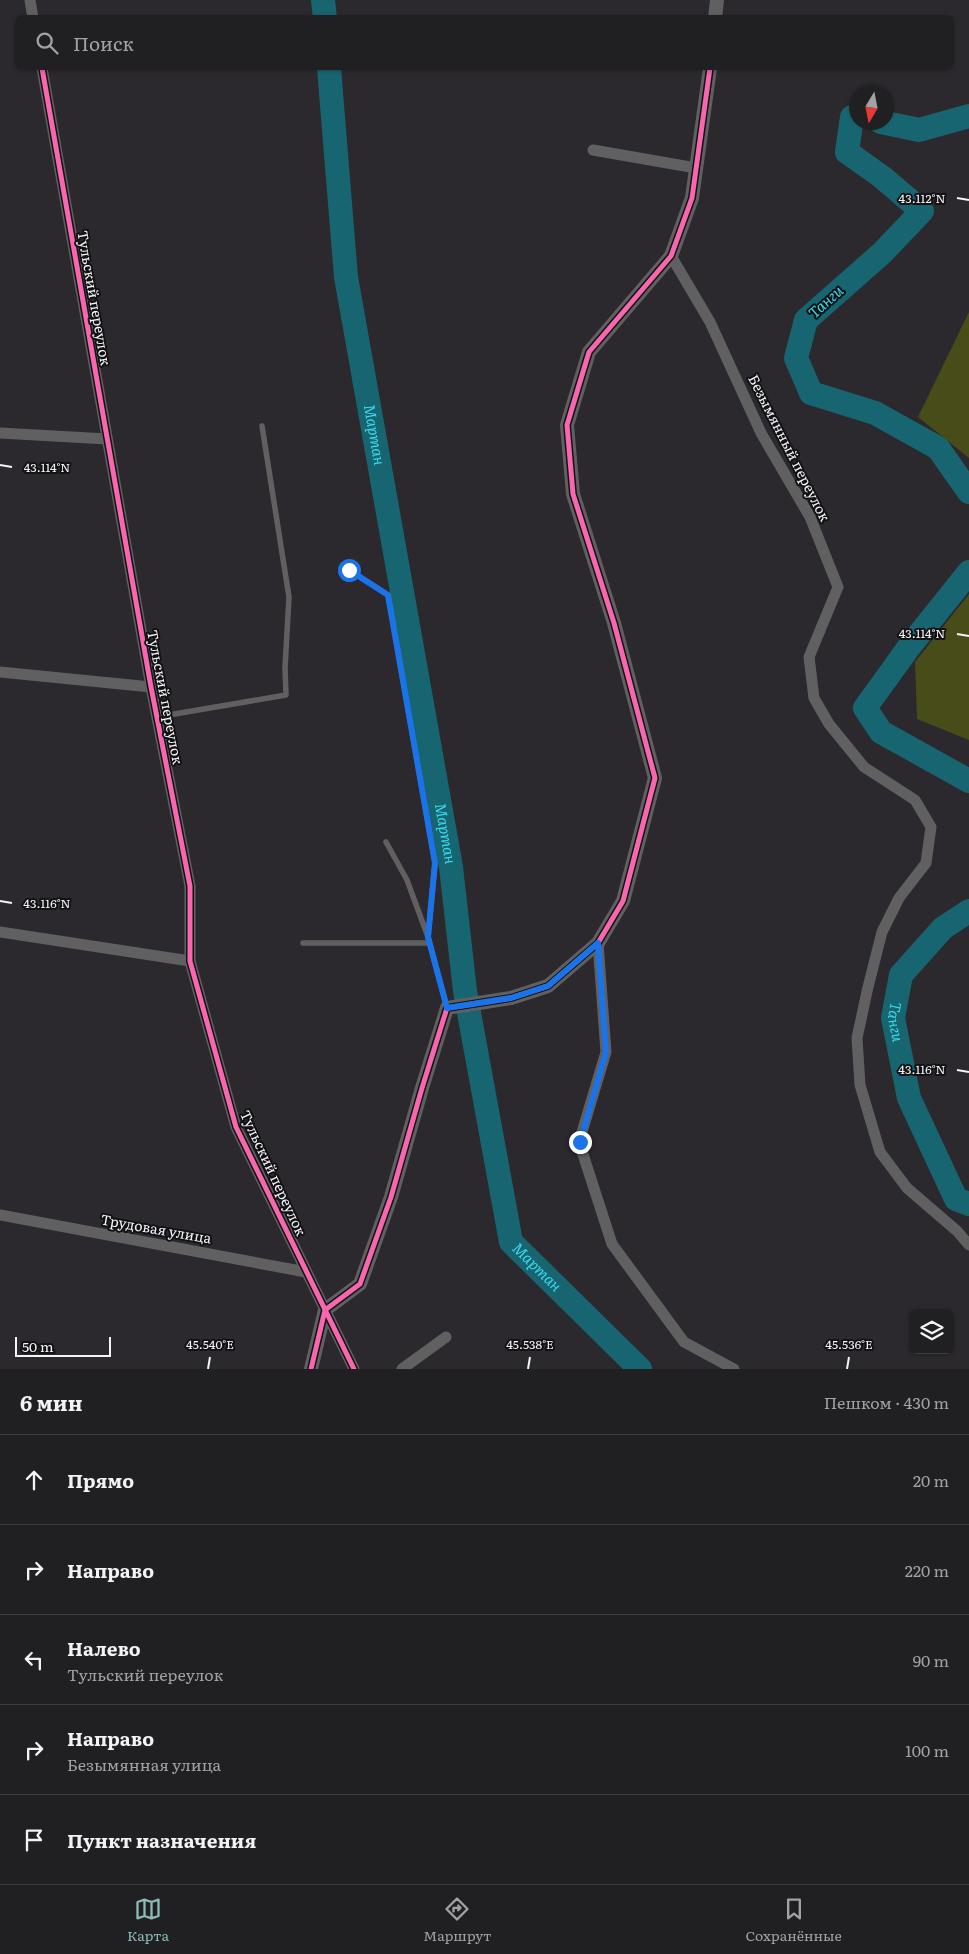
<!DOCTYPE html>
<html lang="ru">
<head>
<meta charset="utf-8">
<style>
  :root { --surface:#201f22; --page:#28272a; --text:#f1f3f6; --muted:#a2a2a5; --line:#3d3d40; --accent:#8bbbb9 }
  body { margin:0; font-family:Literata,serif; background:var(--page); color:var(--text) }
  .controls { position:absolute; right:15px; bottom:15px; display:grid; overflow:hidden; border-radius:8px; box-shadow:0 1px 4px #0004 }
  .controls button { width:45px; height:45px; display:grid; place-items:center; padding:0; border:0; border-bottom:1px solid var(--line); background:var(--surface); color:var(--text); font:25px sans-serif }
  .compass { position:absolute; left:849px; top:85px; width:45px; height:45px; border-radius:50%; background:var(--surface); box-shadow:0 1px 4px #0004; rotate:190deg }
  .scale { position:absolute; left:15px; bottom:12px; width:96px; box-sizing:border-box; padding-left:5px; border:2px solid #f4f4f8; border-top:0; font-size:14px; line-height:18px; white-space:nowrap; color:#f4f4f8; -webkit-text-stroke:4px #121215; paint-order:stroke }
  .stop { position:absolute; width:15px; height:15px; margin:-11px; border:4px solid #1a73e8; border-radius:50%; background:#fff }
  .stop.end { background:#1a73e8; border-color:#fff; box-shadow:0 1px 5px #0008 }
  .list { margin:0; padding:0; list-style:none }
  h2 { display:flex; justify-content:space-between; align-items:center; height:65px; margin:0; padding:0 20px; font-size:21px }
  h2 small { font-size:16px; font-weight:400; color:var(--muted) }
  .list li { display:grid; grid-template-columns:32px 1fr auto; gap:15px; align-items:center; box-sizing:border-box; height:90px; padding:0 20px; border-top:1px solid var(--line) }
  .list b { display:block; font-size:19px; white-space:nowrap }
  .list p { margin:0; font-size:16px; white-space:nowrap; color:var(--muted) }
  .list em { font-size:16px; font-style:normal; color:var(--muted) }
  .icon { flex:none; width:28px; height:28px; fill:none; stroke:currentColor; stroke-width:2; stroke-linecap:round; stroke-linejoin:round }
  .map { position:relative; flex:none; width:969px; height:1369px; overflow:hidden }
  .search { position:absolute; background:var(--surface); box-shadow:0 1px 4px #0004; left:15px; right:15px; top:15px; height:55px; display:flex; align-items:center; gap:12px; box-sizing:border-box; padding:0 18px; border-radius:8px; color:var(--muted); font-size:19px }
  .sheet { height:515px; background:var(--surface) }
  nav { display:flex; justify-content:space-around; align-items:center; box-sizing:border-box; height:70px; border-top:1px solid var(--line); background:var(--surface); font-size:14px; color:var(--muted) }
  nav a { display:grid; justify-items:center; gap:2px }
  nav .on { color:var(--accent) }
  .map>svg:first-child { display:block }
  .green { fill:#474c18 }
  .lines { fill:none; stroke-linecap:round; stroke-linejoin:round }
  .river { stroke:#176570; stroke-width:24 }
  .service { stroke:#616061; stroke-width:5.5 }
  .minor { stroke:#616061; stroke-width:11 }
  .tertiary { stroke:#616061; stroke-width:14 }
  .cycleway-casing { stroke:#121215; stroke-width:8 }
  .cycleway { stroke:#f766af; stroke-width:5 }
  .route { stroke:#1a73e8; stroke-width:6 }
  .ticks { fill:none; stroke:#f4f4f8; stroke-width:2 }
  .labels { text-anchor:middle; stroke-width:4; stroke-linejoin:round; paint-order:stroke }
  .street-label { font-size:14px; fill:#f4f4f8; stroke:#121215 }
  .water-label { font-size:15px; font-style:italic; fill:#3bd8ec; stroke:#121215 }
  .ticks-label { font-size:12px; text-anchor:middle; fill:#f4f4f8; stroke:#121215; stroke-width:4; stroke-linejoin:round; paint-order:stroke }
</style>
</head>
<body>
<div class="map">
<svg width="969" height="1369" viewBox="0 0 969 1369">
  <rect width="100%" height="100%" fill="#2b292e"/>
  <g class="green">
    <polygon points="969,312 969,458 918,417"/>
    <polygon points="969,594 969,740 917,719 915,662"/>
  </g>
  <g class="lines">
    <g class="river">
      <polyline points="323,0 325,18"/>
      <path id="s1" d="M329,68l17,209 105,590 14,124 46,251 129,127"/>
      <polyline points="856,118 852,117 847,152 882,177 922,211 882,253 806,320 796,358 811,393 875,413 938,448 969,492"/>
      <polyline points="881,122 919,130 969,116"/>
      <polyline points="969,572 909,647 865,708 881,732 969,781"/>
      <path id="s2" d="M969,911l-26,17 -42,47 -8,43 16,80 47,101 13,5"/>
    </g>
    <g class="service">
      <polyline points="349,570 388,595 435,863 428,937"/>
      <polyline points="157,717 286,695 285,668 289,597 262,426"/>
      <polyline points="386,842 407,880 428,937 447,1008"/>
      <polyline points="303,943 429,943"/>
    </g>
    <g class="minor">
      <polyline points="30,0 33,18"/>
      <polyline points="42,68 151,687 190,886 190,961 236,1127 354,1369"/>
      <polyline points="593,150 696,168"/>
      <polyline points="671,256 710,322 761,433 810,517 838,587 809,657 814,698 829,724 864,767 915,800 931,827 926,863 899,898 882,932 868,987 857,1038 860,1085 880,1152 907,1188 957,1231 969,1245"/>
      <polyline points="0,433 107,439"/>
      <polyline points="0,672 151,687"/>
      <polyline points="0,932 190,961"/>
      <polyline points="598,943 606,1052 579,1142 612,1244 684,1342 734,1369"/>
      <polyline points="0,1215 306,1272"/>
      <polyline points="402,1369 446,1337"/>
    </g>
    <g class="tertiary">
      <polyline points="715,18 717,0"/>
      <polyline points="311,1369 325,1310 360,1284 391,1197 422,1088 447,1008 511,998 548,986 598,943 623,901 655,778 614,623 573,494 567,425 589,352 671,256 692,198 710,68"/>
    </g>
    <g class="cycleway-casing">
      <g id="cycleway">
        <polyline points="42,68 151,687 190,886 190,961 236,1127 354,1369"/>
        <polyline points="311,1369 325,1310 360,1284 391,1197 422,1088 447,1008 511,998 548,986 598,943 623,901 655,778 614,623 573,494 567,425 589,352 671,256 692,198 710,68"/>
      </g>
    </g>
    <use href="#cycleway" class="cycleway"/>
  </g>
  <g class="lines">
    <polyline class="route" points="349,570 388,595 435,863 428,937 447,1008 511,998 548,986 598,943 606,1052 580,1142"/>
  </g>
  <path class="ticks" d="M957,198l12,2M0,465l12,2M957,634l12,2M0,901l12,2M957,1070l12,2M208,1369l2,-12M528,1369l2,-12M847,1369l2,-12"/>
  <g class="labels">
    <g class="street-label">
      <text transform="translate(94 298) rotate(80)" y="5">Тульский переулок</text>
      <text transform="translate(789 448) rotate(63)" y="5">Безымянный переулок</text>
      <text transform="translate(165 697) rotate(79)" y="5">Тульский переулок</text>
      <text transform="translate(273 1173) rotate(65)" y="5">Тульский переулок</text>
      <text transform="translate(156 1229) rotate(10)" y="5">Трудовая улица</text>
    </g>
    <g class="water-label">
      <text transform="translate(826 302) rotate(-42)" y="5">Танги</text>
      <text dy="5" stroke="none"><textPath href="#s1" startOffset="370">Мартан</textPath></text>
      <text dy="5" stroke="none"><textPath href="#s1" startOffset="775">Мартан</textPath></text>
      <text dy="5" stroke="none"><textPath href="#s2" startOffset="142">Танги</textPath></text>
      <text dy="5" stroke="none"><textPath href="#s1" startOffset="1225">Мартан</textPath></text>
    </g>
  </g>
  <g class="ticks-label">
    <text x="922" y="203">43.112°N</text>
    <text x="47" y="472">43.114°N</text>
    <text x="922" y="638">43.114°N</text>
    <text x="47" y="908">43.116°N</text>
    <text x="922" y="1074">43.116°N</text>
    <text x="210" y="1349">45.540°E</text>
    <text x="530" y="1349">45.538°E</text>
    <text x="849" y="1349">45.536°E</text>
  </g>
</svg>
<div class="controls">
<button><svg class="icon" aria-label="layers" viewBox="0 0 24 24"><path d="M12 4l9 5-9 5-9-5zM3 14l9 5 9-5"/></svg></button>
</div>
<svg class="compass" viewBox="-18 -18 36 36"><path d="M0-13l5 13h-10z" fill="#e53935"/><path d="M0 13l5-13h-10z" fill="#a2a2a5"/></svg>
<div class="scale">50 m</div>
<div class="stop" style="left:349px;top:570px"></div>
<div class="stop end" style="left:580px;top:1142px"></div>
<div class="search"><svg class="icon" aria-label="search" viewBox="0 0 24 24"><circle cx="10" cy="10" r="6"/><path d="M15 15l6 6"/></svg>Поиск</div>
</div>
<section class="sheet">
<h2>6 мин<small>Пешком · 430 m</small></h2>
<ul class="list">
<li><svg class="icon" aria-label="ahead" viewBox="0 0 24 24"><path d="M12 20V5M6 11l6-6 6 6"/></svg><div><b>Прямо</b></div><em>20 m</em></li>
<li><svg class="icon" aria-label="right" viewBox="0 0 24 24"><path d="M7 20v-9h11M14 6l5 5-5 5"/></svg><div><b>Направо</b></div><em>220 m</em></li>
<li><svg class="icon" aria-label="left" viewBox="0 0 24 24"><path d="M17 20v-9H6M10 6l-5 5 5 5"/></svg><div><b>Налево</b><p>Тульский переулок</p></div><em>90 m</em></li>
<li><svg class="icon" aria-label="right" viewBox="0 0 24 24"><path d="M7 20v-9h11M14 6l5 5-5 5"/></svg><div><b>Направо</b><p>Безымянная улица</p></div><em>100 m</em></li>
<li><svg class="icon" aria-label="arrive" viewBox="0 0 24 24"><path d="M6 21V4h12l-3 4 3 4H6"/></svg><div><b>Пункт назначения</b></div></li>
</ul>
</section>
<nav>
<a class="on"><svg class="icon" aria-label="map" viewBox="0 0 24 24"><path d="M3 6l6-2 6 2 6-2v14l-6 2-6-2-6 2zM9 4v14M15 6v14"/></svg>Карта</a>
<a><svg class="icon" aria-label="directions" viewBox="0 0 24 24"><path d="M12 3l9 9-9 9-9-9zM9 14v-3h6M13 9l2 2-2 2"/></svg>Маршрут</a>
<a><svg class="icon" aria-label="saved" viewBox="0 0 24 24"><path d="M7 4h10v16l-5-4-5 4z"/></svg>Сохранённые</a>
</nav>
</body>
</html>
